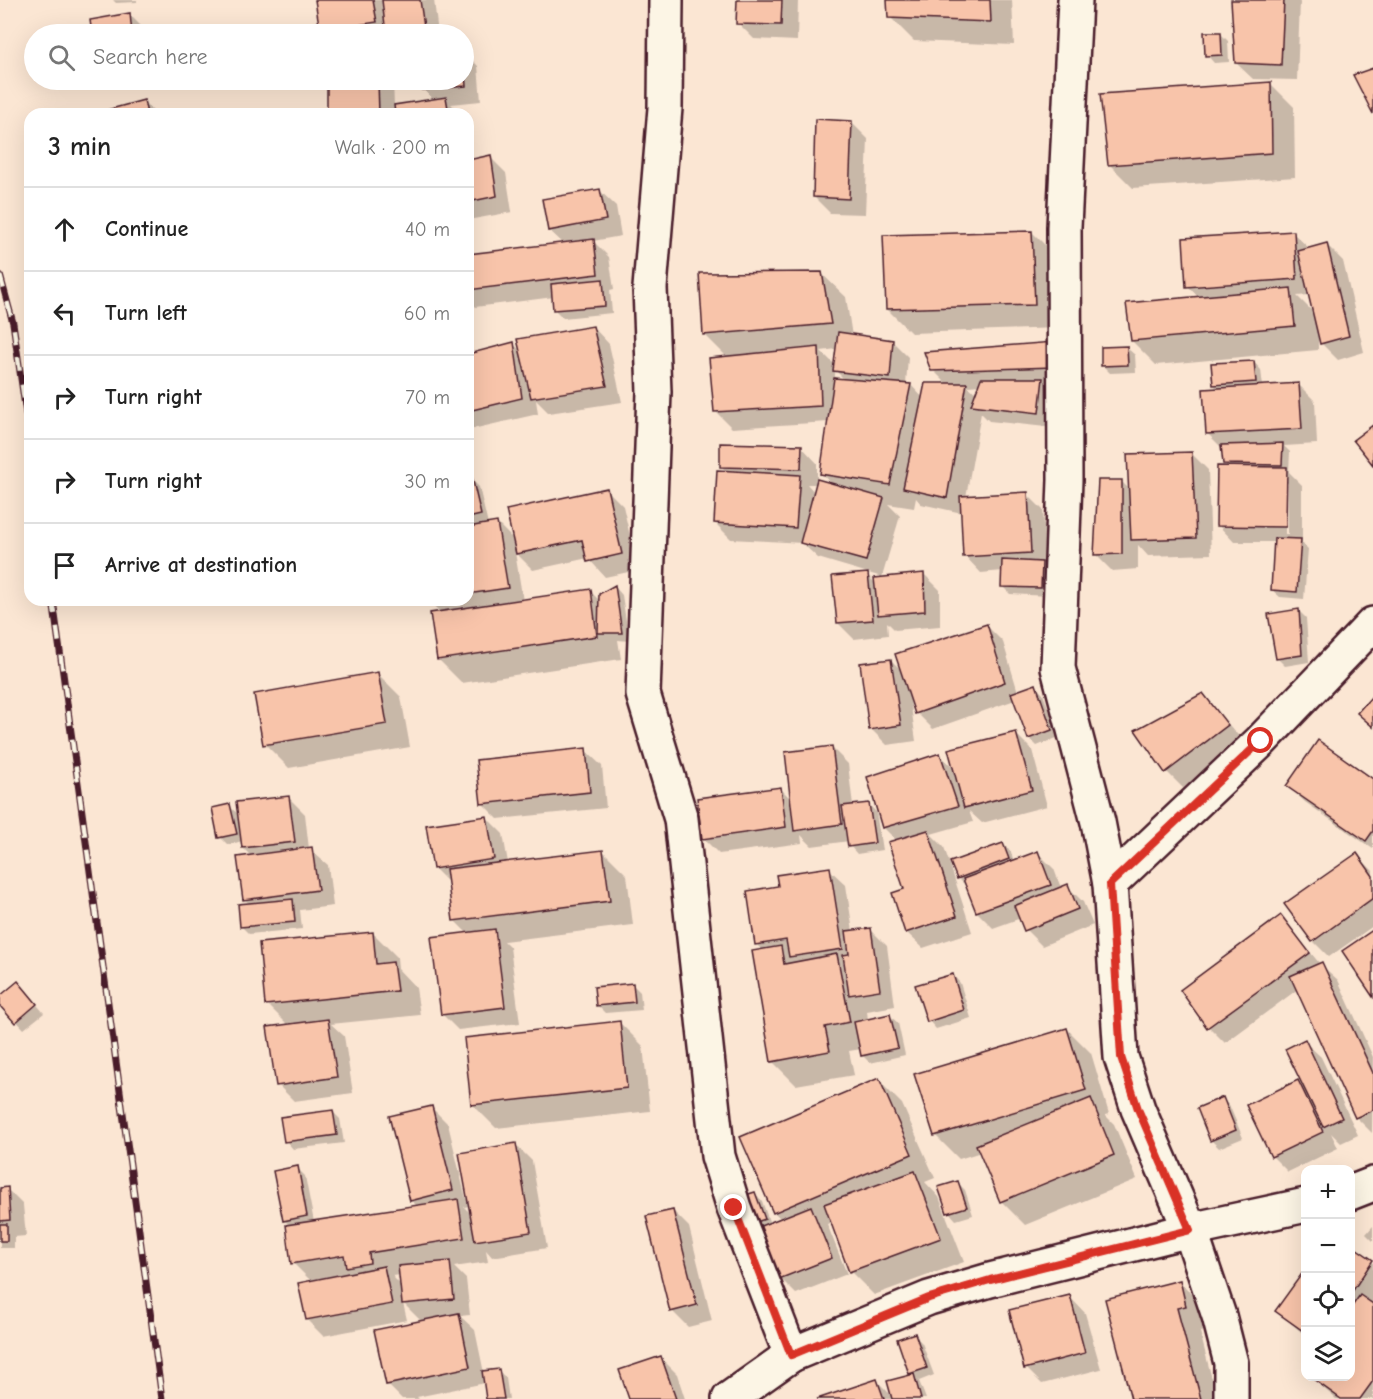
<!DOCTYPE html>
<html lang="en">
<head>
<meta charset="utf-8">
<style>
  :root { --surface:#fff; --page:#f2f2f2; --text:#222; --muted:#767676; --line:#e0e0e0 }
  body { margin:0; font-family:"Comic Neue",sans-serif; background:var(--page); color:var(--text) }
  .controls { position:absolute; right:18px; bottom:18px; display:grid; overflow:hidden; border-radius:12px; box-shadow:0 6px 24px #0002 }
  .controls button { width:54px; height:54px; display:grid; place-items:center; padding:0; border:0; border-bottom:2px solid var(--line); background:var(--surface); color:var(--text); font:30px sans-serif }
  .stop { position:absolute; width:18px; height:18px; margin:-14px; border:4px solid #d93025; border-radius:50%; background:#fff }
  .stop.end { background:#d93025; border-color:#fff; box-shadow:0 2px 6px #0008 }
  .list { margin:0; padding:0; list-style:none }
  h2 { display:flex; justify-content:space-between; align-items:center; height:78px; margin:0; padding:0 24px; font-size:26px }
  h2 small { font-size:20px; font-weight:400; color:var(--muted) }
  .list li { display:grid; grid-template-columns:39px 1fr auto; gap:18px; align-items:center; box-sizing:border-box; height:84px; padding:0 24px; border-top:2px solid var(--line) }
  .list b { display:block; font-size:22px; white-space:nowrap }
  .list em { font-size:20px; font-style:normal; color:var(--muted) }
  .icon { flex:none; width:33px; height:33px; fill:none; stroke:currentColor; stroke-width:2; stroke-linecap:round; stroke-linejoin:round }
  .map { position:relative; flex:none; width:1373px; height:1399px; overflow:hidden }
  .search { position:absolute; background:var(--surface); box-shadow:0 6px 24px #0002; left:24px; top:24px; width:450px; height:66px; display:flex; align-items:center; gap:15px; box-sizing:border-box; padding:0 21px; border-radius:33px; color:var(--muted); font-size:22px }
  .panel { position:absolute; background:var(--surface); box-shadow:0 6px 24px #0002; left:24px; top:108px; width:450px; height:498px; border-radius:18px }
  .map>svg:first-child { display:block }
  .shadow { fill:#0003; fill-rule:evenodd }
  .building { fill:#f8c4aa; stroke:#4a1f2b; stroke-width:1.5 }
  .lines { fill:none; stroke-linecap:round; stroke-linejoin:round }
  .minor-casing { stroke:#4a1f2b; stroke-width:38 }
  .minor { stroke:#fcf5e5; stroke-width:33 }
  .rail-casing { stroke:#4a1f2b; stroke-width:7 }
  .rail { stroke:#fcf5e5; stroke-width:4.5; stroke-dasharray:14; stroke-linecap:butt }
  .route { stroke:#d93025; stroke-width:8 }
</style>
</head>
<body>
<div class="map">
<svg width="1373" height="1399" viewBox="0 0 1373 1399">
  <rect width="100%" height="100%" fill="#fbe6d3"/>
  <filter id="ink" filterUnits="userSpaceOnUse"><feTurbulence type="fractalNoise" baseFrequency=".0167" numOctaves="2"/><feDisplacementMap in="SourceGraphic" scale="12" xChannelSelector="R" yChannelSelector="G"/><feConvolveMatrix kernelMatrix="1 2 1 2 8 2 1 2 1" color-interpolation-filters="sRGB"/></filter>
  <g filter="url(#ink)">
    <g class="shadow">
      <polygon points="113,0 137,0 137,2 116,3"/>
      <polygon points="316,0 434,0 438,34 326,34 322,31"/>
      <polygon points="738,0 798,0 797,41 754,39 738,23"/>
      <polygon points="889,0 1012,0 1014,45 914,41 890,17"/>
      <polygon points="1233,0 1297,0 1300,2 1297,80 1253,79 1236,63"/>
      <polygon points="129,14 145,30 146,34 93,34 92,21"/>
      <polygon points="267,26 275,34 249,34 248,30"/>
      <polygon points="1220,33 1228,41 1229,62 1214,63 1207,55"/>
      <polygon points="464,52 478,66 481,101 451,104 461,114 397,114 396,107 394,114 329,114 329,80 393,80 394,106 434,100 423,89 422,80 464,80"/>
      <polygon points="106,80 151,80 152,81 114,88"/>
      <polygon points="1270,83 1294,107 1295,177 1133,188 1109,164"/>
      <polygon points="144,102 156,114 110,114"/>
      <polygon points="851,122 868,139 865,214 830,213 814,197"/>
      <polygon points="490,157 506,173 512,212 468,220 468,162"/>
      <polygon points="599,190 616,206 621,236 593,241 609,257 614,289 610,290 612,313 563,318 555,310 554,297 475,307 468,299 468,256 564,244 549,230"/>
      <polygon points="1032,232 1056,256 1058,328 911,333 887,309"/>
      <path d="M1293,233l17,16 17,-4 16,16 21,91 -26,8 -16,-16 -4,-16v22l-162,15 -24,-24 67,-43 -11,-12zM1310,295l4,18 -17,-17z"/>
      <path d="M821,273l25,24 6,39 40,5 16,16 -2,28h5l12,13 24,-14 -14,-14 120,-27 17,39 -24,1 12,13 -3,32 -66,-7 -8,-8 -15,84 61,-3 16,16 5,86 -38,-2 -8,-8 1,-15 -22,2 -16,-17 -3,-43 -41,-9 -5,-6 -2,10 -26,-4 12,12 -18,61 -64,-19 -16,-15 -71,-4 -16,-16 12,-51 -6,-6 80,-20 16,17v18l17,5 -12,-13 7,-51 -97,6 -16,-16 12,-54 -23,-23zM837,349l-2,16 -14,-14zM835,370l10,10 -10,-1zM980,385l-3,9 -9,-8zM807,484h10l-2,9z"/>
      <polygon points="593,327 609,344 622,402 549,413 536,400 538,414 468,430 468,355 513,344 522,352"/>
      <polygon points="1127,348 1135,355 1136,372 1110,373 1102,365"/>
      <path d="M1254,362l7,8 2,17 36,-2 16,16 2,43 -33,2 6,6 -1,20 13,13v58l6,6 -4,50 -24,-2 -8,-7 3,-48h-41l-16,-17 11,-57 -5,-5 -1,-14 -16,-16 12,-43 -5,-5zM1285,483h3v51h-3z"/>
      <polygon points="1192,454 1208,470 1211,554 1148,556 1138,545 1138,569 1112,571 1095,554 1122,482 1130,490"/>
      <polygon points="471,479 479,487 488,525 497,523 514,540 607,490 623,506 638,570 605,577 588,558 533,570 515,552 523,601 590,591 600,601 615,587 622,595 629,641 618,640 621,659 462,683 438,659 441,613 428,600 468,600 468,480"/>
      <polygon points="924,574 940,590 940,626 895,630 887,622 888,635 854,639 838,623 867,575 876,584"/>
      <polygon points="1299,611 1306,618 1309,662 1285,666 1277,658"/>
      <polygon points="987,626 1003,642 1018,692 1035,686 1043,694 1059,737 1037,746 1029,738 1015,700 933,729 917,713 910,699 916,741 887,745 871,729 891,660 903,672"/>
      <polygon points="377,673 401,697 410,747 289,768 265,744"/>
      <polygon points="1203,695 1243,741 1183,788 1167,772"/>
      <polygon points="1016,734 1032,750 1047,806 982,823 969,811 973,822 931,834 944,847 972,932 923,948 906,932 905,890 897,841 883,827 940,755 956,770"/>
      <polygon points="831,747 848,764 853,806 868,804 876,812 882,850 857,854 850,846 849,841 812,846 801,835 802,843 719,854 703,838 780,788 792,800"/>
      <polygon points="585,750 602,766 606,808 498,819 482,803"/>
      <polygon points="1373,781 1373,849 1305,802 1288,786"/>
      <polygon points="289,798 305,814 309,849 328,865 333,906 300,910 302,929 249,934 241,926 250,904 244,899 252,857 243,848 242,841 228,845 220,837 229,806 239,815"/>
      <polygon points="487,818 503,834 508,863 603,851 627,875 633,925 504,941 510,947 520,1023 458,1030 442,1014 468,934 454,920 449,883 434,868"/>
      <polygon points="1003,844 1011,852 1014,862 1038,853 1054,869 1061,888 1067,886 1083,902 1093,925 1042,946 1026,930 1021,918 993,928 977,912 966,886 958,878"/>
      <polygon points="1357,855 1373,871 1373,926 1329,957 1313,941"/>
      <polygon points="829,869 846,885 853,932 870,929 887,946 895,1006 867,1011 868,1020 890,1016 898,1023 905,1055 870,1063 862,1055 861,1049 849,1051 854,1075 796,1085 772,1061 763,951 756,944 780,887"/>
      <polygon points="1281,917 1320,964 1338,980 1373,1057 1372,1133 1356,1117 1298,989 1225,1043 1209,1027 1182,991"/>
      <polygon points="373,933 397,957 398,969 416,988 420,1015 331,1024 344,1036 353,1093 294,1101 278,1085 289,1026 267,1004"/>
      <polygon points="953,975 960,983 971,1018 936,1029 929,1021"/>
      <polygon points="632,984 640,992 642,1010 605,1013 598,1006"/>
      <polygon points="25,991 44,1013 24,1029 0,1003 0,998"/>
      <polygon points="619,1022 643,1046 650,1111 496,1128 472,1104"/>
      <polygon points="1067,1029 1091,1053 1109,1114 1105,1115 1114,1124 1137,1179 1025,1225 1001,1201 981,1152 959,1159 935,1135"/>
      <polygon points="1304,1041 1321,1057 1358,1135 1341,1143 1331,1133 1338,1148 1288,1172 1272,1156 1298,1082 1307,1091"/>
      <polygon points="878,1080 902,1104 935,1178 925,1182 939,1197 964,1262 874,1295 850,1271 832,1222 827,1224 847,1274 796,1294 780,1278 758,1232 755,1193 762,1201 770,1224 781,1219 774,1212"/>
      <polygon points="1223,1099 1230,1107 1243,1138 1219,1148 1211,1140"/>
      <path d="M432,1108l16,16 18,75 50,-54 16,16 15,87 -55,9 -6,-7 2,12 -34,5 12,12 4,36 -10,1 15,14 9,43 15,-2 7,7 3,21h-21l-3,-16 -68,14 2,2h-17l-15,-15 35,-62 -19,-19 4,17 -84,16 -16,-16 5,-38 -19,-19 -3,-37 -6,-6 13,-52 8,8 9,46 104,-15 -7,-7zM470,1206l2,9 -8,-8zM401,1275l1,11 -10,-10z"/>
      <polygon points="332,1111 340,1119 344,1143 293,1149 286,1141"/>
      <polygon points="957,1182 965,1190 973,1215 956,1220 949,1212"/>
      <polygon points="0,1189 7,1189 23,1205 26,1236 14,1237 14,1248 0,1248"/>
      <polygon points="673,1211 689,1227 712,1321 688,1327 672,1311"/>
      <polygon points="1373,1226 1373,1241 1366,1234"/>
      <polygon points="1350,1246 1373,1262 1373,1399 1336,1399 1310,1376 1350,1376"/>
      <polygon points="1306,1271 1306,1336 1277,1311"/>
      <polygon points="1179,1281 1203,1305 1209,1330 1200,1332 1217,1399 1132,1399"/>
      <polygon points="1069,1296 1085,1313 1101,1369 1042,1384 1026,1368"/>
      <polygon points="914,1335 922,1343 934,1375 919,1381 926,1399 822,1399 877,1381 893,1397 913,1376 910,1373"/>
      <polygon points="661,1358 677,1374 685,1399 631,1399"/>
    </g>
    <g class="building">
      <polygon points="315,0 373,0 377,22 320,31"/>
      <polygon points="382,0 420,0 425,34 386,34"/>
      <polygon points="737,0 782,0 781,25 736,24"/>
      <polygon points="887,0 990,0 991,22 888,18"/>
      <polygon points="1231,0 1284,0 1281,65 1235,63"/>
      <polygon points="130,13 132,34 92,34 90,20"/>
      <polygon points="268,25 269,34 248,34 247,28"/>
      <polygon points="1204,32 1221,32 1222,55 1205,56"/>
      <polygon points="464,61 466,86 422,90 421,80 464,80"/>
      <polygon points="1373,68 1373,114 1353,75"/>
      <polygon points="327,80 378,80 379,114 327,114"/>
      <polygon points="1271,82 1272,153 1108,165 1100,94"/>
      <polygon points="446,97 449,114 395,114 394,105"/>
      <polygon points="144,100 147,114 109,114 107,110"/>
      <polygon points="815,119 852,121 849,199 813,197"/>
      <polygon points="491,155 497,196 468,202 468,160"/>
      <polygon points="600,189 606,220 548,231 542,199"/>
      <polygon points="1032,231 1035,305 886,309 883,235"/>
      <polygon points="1294,231 1297,279 1186,287 1183,238"/>
      <polygon points="594,239 598,274 468,290 468,254"/>
      <polygon points="1327,243 1349,336 1320,344 1298,251"/>
      <polygon points="822,272 831,324 703,335 699,273"/>
      <polygon points="603,279 605,306 553,310 551,284"/>
      <polygon points="1291,288 1295,326 1131,341 1126,303"/>
      <polygon points="593,326 607,386 531,398 517,339"/>
      <polygon points="838,332 893,340 890,378 833,371"/>
      <polygon points="514,342 522,398 468,411 468,354"/>
      <polygon points="1054,342 1054,367 931,371 924,352"/>
      <polygon points="1127,346 1128,365 1101,366 1101,347"/>
      <polygon points="819,347 821,406 714,412 709,358"/>
      <polygon points="1254,361 1256,382 1213,385 1211,363"/>
      <polygon points="834,378 911,384 890,485 820,474"/>
      <polygon points="981,378 1043,378 1039,413 971,405"/>
      <polygon points="925,383 967,383 947,498 903,488"/>
      <polygon points="1299,383 1302,429 1206,434 1203,389"/>
      <polygon points="1373,425 1373,465 1353,440"/>
      <polygon points="720,443 802,445 801,469 720,467"/>
      <polygon points="1283,443 1282,465 1223,464 1221,445"/>
      <polygon points="1192,452 1196,538 1131,540 1127,454"/>
      <polygon points="1217,466 1287,467 1286,527 1216,526"/>
      <polygon points="717,470 800,475 796,528 714,523"/>
      <polygon points="472,477 481,515 468,518 468,478"/>
      <polygon points="817,479 884,498 866,561 800,543"/>
      <polygon points="1098,480 1122,480 1122,554 1094,555"/>
      <polygon points="607,488 622,554 587,562 582,540 516,554 506,510"/>
      <polygon points="1028,492 1031,553 963,557 960,496"/>
      <polygon points="497,522 508,588 468,594 468,527"/>
      <polygon points="1274,538 1301,539 1297,592 1271,590"/>
      <polygon points="1002,560 1042,562 1041,588 1001,587"/>
      <polygon points="868,573 873,620 837,623 832,576"/>
      <polygon points="924,573 925,611 878,615 874,578"/>
      <polygon points="615,585 622,633 598,633 599,594"/>
      <polygon points="591,589 597,636 437,660 430,613"/>
      <polygon points="1299,609 1302,655 1276,659 1268,614"/>
      <polygon points="987,624 1005,682 915,714 895,654"/>
      <polygon points="891,659 901,725 869,730 860,663"/>
      <polygon points="378,672 387,724 263,745 254,694"/>
      <polygon points="1036,684 1052,730 1028,739 1011,693"/>
      <polygon points="1203,693 1228,725 1165,773 1135,730"/>
      <polygon points="1373,695 1373,727 1357,713"/>
      <polygon points="1016,732 1032,790 964,808 948,749"/>
      <polygon points="1318,740 1373,779 1373,831 1366,841 1286,786"/>
      <polygon points="832,746 842,824 794,831 785,752"/>
      <polygon points="586,748 590,792 481,804 476,760"/>
      <polygon points="940,753 958,806 882,828 867,777"/>
      <polygon points="781,787 786,827 702,839 697,798"/>
      <polygon points="289,796 295,842 242,848 236,802"/>
      <polygon points="869,803 875,843 848,847 842,806"/>
      <polygon points="230,804 237,834 218,838 212,808"/>
      <polygon points="487,816 494,859 433,869 426,825"/>
      <polygon points="928,830 957,916 905,933 892,893 904,889 888,842"/>
      <polygon points="1003,843 1009,859 957,879 950,862"/>
      <polygon points="312,847 318,890 243,900 237,857"/>
      <polygon points="603,850 610,901 453,921 446,869"/>
      <polygon points="1038,851 1051,885 976,912 963,879"/>
      <polygon points="1357,853 1373,876 1373,898 1312,942 1284,904"/>
      <polygon points="830,867 843,949 789,957 786,940 755,945 747,891 778,886 776,875"/>
      <polygon points="1068,884 1078,909 1024,931 1014,906"/>
      <polygon points="293,899 295,922 240,927 238,904"/>
      <polygon points="1281,915 1310,953 1207,1028 1180,990"/>
      <polygon points="871,928 880,990 849,995 843,955 849,954 846,931"/>
      <polygon points="495,929 505,1007 441,1015 431,937"/>
      <polygon points="1373,930 1373,997 1342,951"/>
      <polygon points="373,932 376,964 393,962 397,991 265,1005 259,943"/>
      <polygon points="781,946 784,964 837,954 850,1022 825,1027 830,1051 771,1062 752,951"/>
      <polygon points="1322,962 1373,1073 1373,1110 1355,1118 1290,976"/>
      <polygon points="953,974 964,1010 927,1022 915,985"/>
      <polygon points="18,981 37,1004 15,1023 0,1006 0,996"/>
      <polygon points="633,983 635,1002 596,1006 594,987"/>
      <polygon points="890,1014 898,1048 861,1056 854,1022"/>
      <polygon points="328,1019 337,1077 276,1086 267,1027"/>
      <polygon points="620,1021 627,1088 471,1105 464,1038"/>
      <polygon points="1067,1028 1086,1090 934,1136 914,1074"/>
      <polygon points="1305,1039 1342,1118 1323,1127 1285,1049"/>
      <polygon points="879,1078 912,1154 773,1213 740,1137"/>
      <polygon points="1298,1080 1323,1132 1271,1157 1246,1105"/>
      <polygon points="1223,1097 1236,1130 1210,1141 1197,1108"/>
      <polygon points="1091,1098 1114,1155 1000,1202 976,1145"/>
      <polygon points="432,1106 453,1190 410,1201 389,1116"/>
      <polygon points="333,1110 337,1135 284,1142 280,1117"/>
      <polygon points="516,1143 531,1232 475,1241 459,1153"/>
      <polygon points="298,1166 307,1216 283,1221 273,1171"/>
      <polygon points="915,1171 941,1238 849,1272 824,1204"/>
      <polygon points="958,1181 967,1207 947,1213 938,1187"/>
      <polygon points="8,1187 10,1220 0,1221 0,1188"/>
      <polygon points="755,1192 765,1219 748,1225 739,1197"/>
      <polygon points="458,1199 464,1238 369,1253 370,1263 346,1267 344,1255 291,1264 286,1225"/>
      <polygon points="811,1206 832,1258 779,1279 758,1227"/>
      <polygon points="673,1210 697,1305 670,1312 646,1216"/>
      <rect x="0" y="1224" width="7" height="17"/>
      <polygon points="1350,1244 1373,1260 1350,1295"/>
      <polygon points="450,1261 454,1299 402,1304 398,1266"/>
      <polygon points="384,1266 392,1304 306,1320 298,1283"/>
      <polygon points="1306,1268 1306,1333 1275,1311"/>
      <polygon points="1180,1280 1186,1306 1177,1308 1201,1399 1131,1399 1105,1299"/>
      <polygon points="1070,1295 1085,1353 1024,1369 1009,1310"/>
      <polygon points="1360,1295 1373,1304 1373,1381 1360,1399 1341,1399 1309,1376 1350,1376 1350,1309"/>
      <polygon points="459,1313 470,1367 386,1385 374,1330"/>
      <polygon points="915,1333 927,1368 909,1374 897,1339"/>
      <polygon points="661,1356 676,1399 629,1399 619,1370"/>
      <polygon points="499,1369 504,1399 486,1399 482,1371"/>
      <polygon points="914,1374 921,1399 892,1399 887,1381"/>
      <polygon points="877,1379 884,1399 817,1399"/>
    </g>
    <g class="lines">
      <g class="minor-casing">
        <g id="minor">
          <polyline points="666,0 665,108 650,288 654,392 643,694 681,819 718,1156 734,1208 791,1355 729,1399"/>
          <polyline points="1075,0 1064,227 1065,480 1058,668 1098,822 1110,884 1121,1057 1138,1109 1190,1230 1219,1316 1231,1363 1231,1399"/>
          <polyline points="1110,884 1261,741 1373,624"/>
          <polyline points="1350,1193 1373,1184"/>
          <polyline points="791,1355 929,1298 990,1280 1190,1230 1306,1205"/>
        </g>
      </g>
      <use href="#minor" class="minor"/>
      <g class="rail-casing">
        <g id="rail">
          <polyline points="0,275 13,323 30,441"/>
          <polyline points="53,600 162,1399"/>
        </g>
      </g>
      <use href="#rail" class="rail"/>
    </g>
  </g>
  <g class="lines" filter="url(#ink)">
    <polyline class="route" points="734,1208 791,1355 929,1298 990,1280 1190,1230 1138,1109 1121,1057 1110,884 1261,741"/>
  </g>
</svg>
<div class="controls">
<button>+</button>
<button>−</button>
<button><svg class="icon" aria-label="locate" viewBox="0 0 24 24"><circle cx="12" cy="12" r="6"/><path d="M12 2v4M12 18v4M2 12h4M18 12h4"/></svg></button>
<button><svg class="icon" aria-label="layers" viewBox="0 0 24 24"><path d="M12 4l9 5-9 5-9-5zM3 14l9 5 9-5"/></svg></button>
</div>
<div class="stop" style="left:1261px;top:741px"></div>
<div class="stop end" style="left:734px;top:1208px"></div>
<div class="search"><svg class="icon" aria-label="search" viewBox="0 0 24 24"><circle cx="10" cy="10" r="6"/><path d="M15 15l6 6"/></svg>Search here</div>
<section class="panel">
<h2>3 min<small>Walk · 200 m</small></h2>
<ul class="list">
<li><svg class="icon" aria-label="ahead" viewBox="0 0 24 24"><path d="M12 20V5M6 11l6-6 6 6"/></svg><div><b>Continue</b></div><em>40 m</em></li>
<li><svg class="icon" aria-label="left" viewBox="0 0 24 24"><path d="M17 20v-9H6M10 6l-5 5 5 5"/></svg><div><b>Turn left</b></div><em>60 m</em></li>
<li><svg class="icon" aria-label="right" viewBox="0 0 24 24"><path d="M7 20v-9h11M14 6l5 5-5 5"/></svg><div><b>Turn right</b></div><em>70 m</em></li>
<li><svg class="icon" aria-label="right" viewBox="0 0 24 24"><path d="M7 20v-9h11M14 6l5 5-5 5"/></svg><div><b>Turn right</b></div><em>30 m</em></li>
<li><svg class="icon" aria-label="arrive" viewBox="0 0 24 24"><path d="M6 21V4h12l-3 4 3 4H6"/></svg><div><b>Arrive at destination</b></div></li>
</ul>
</section>
</div>
</body>
</html>
